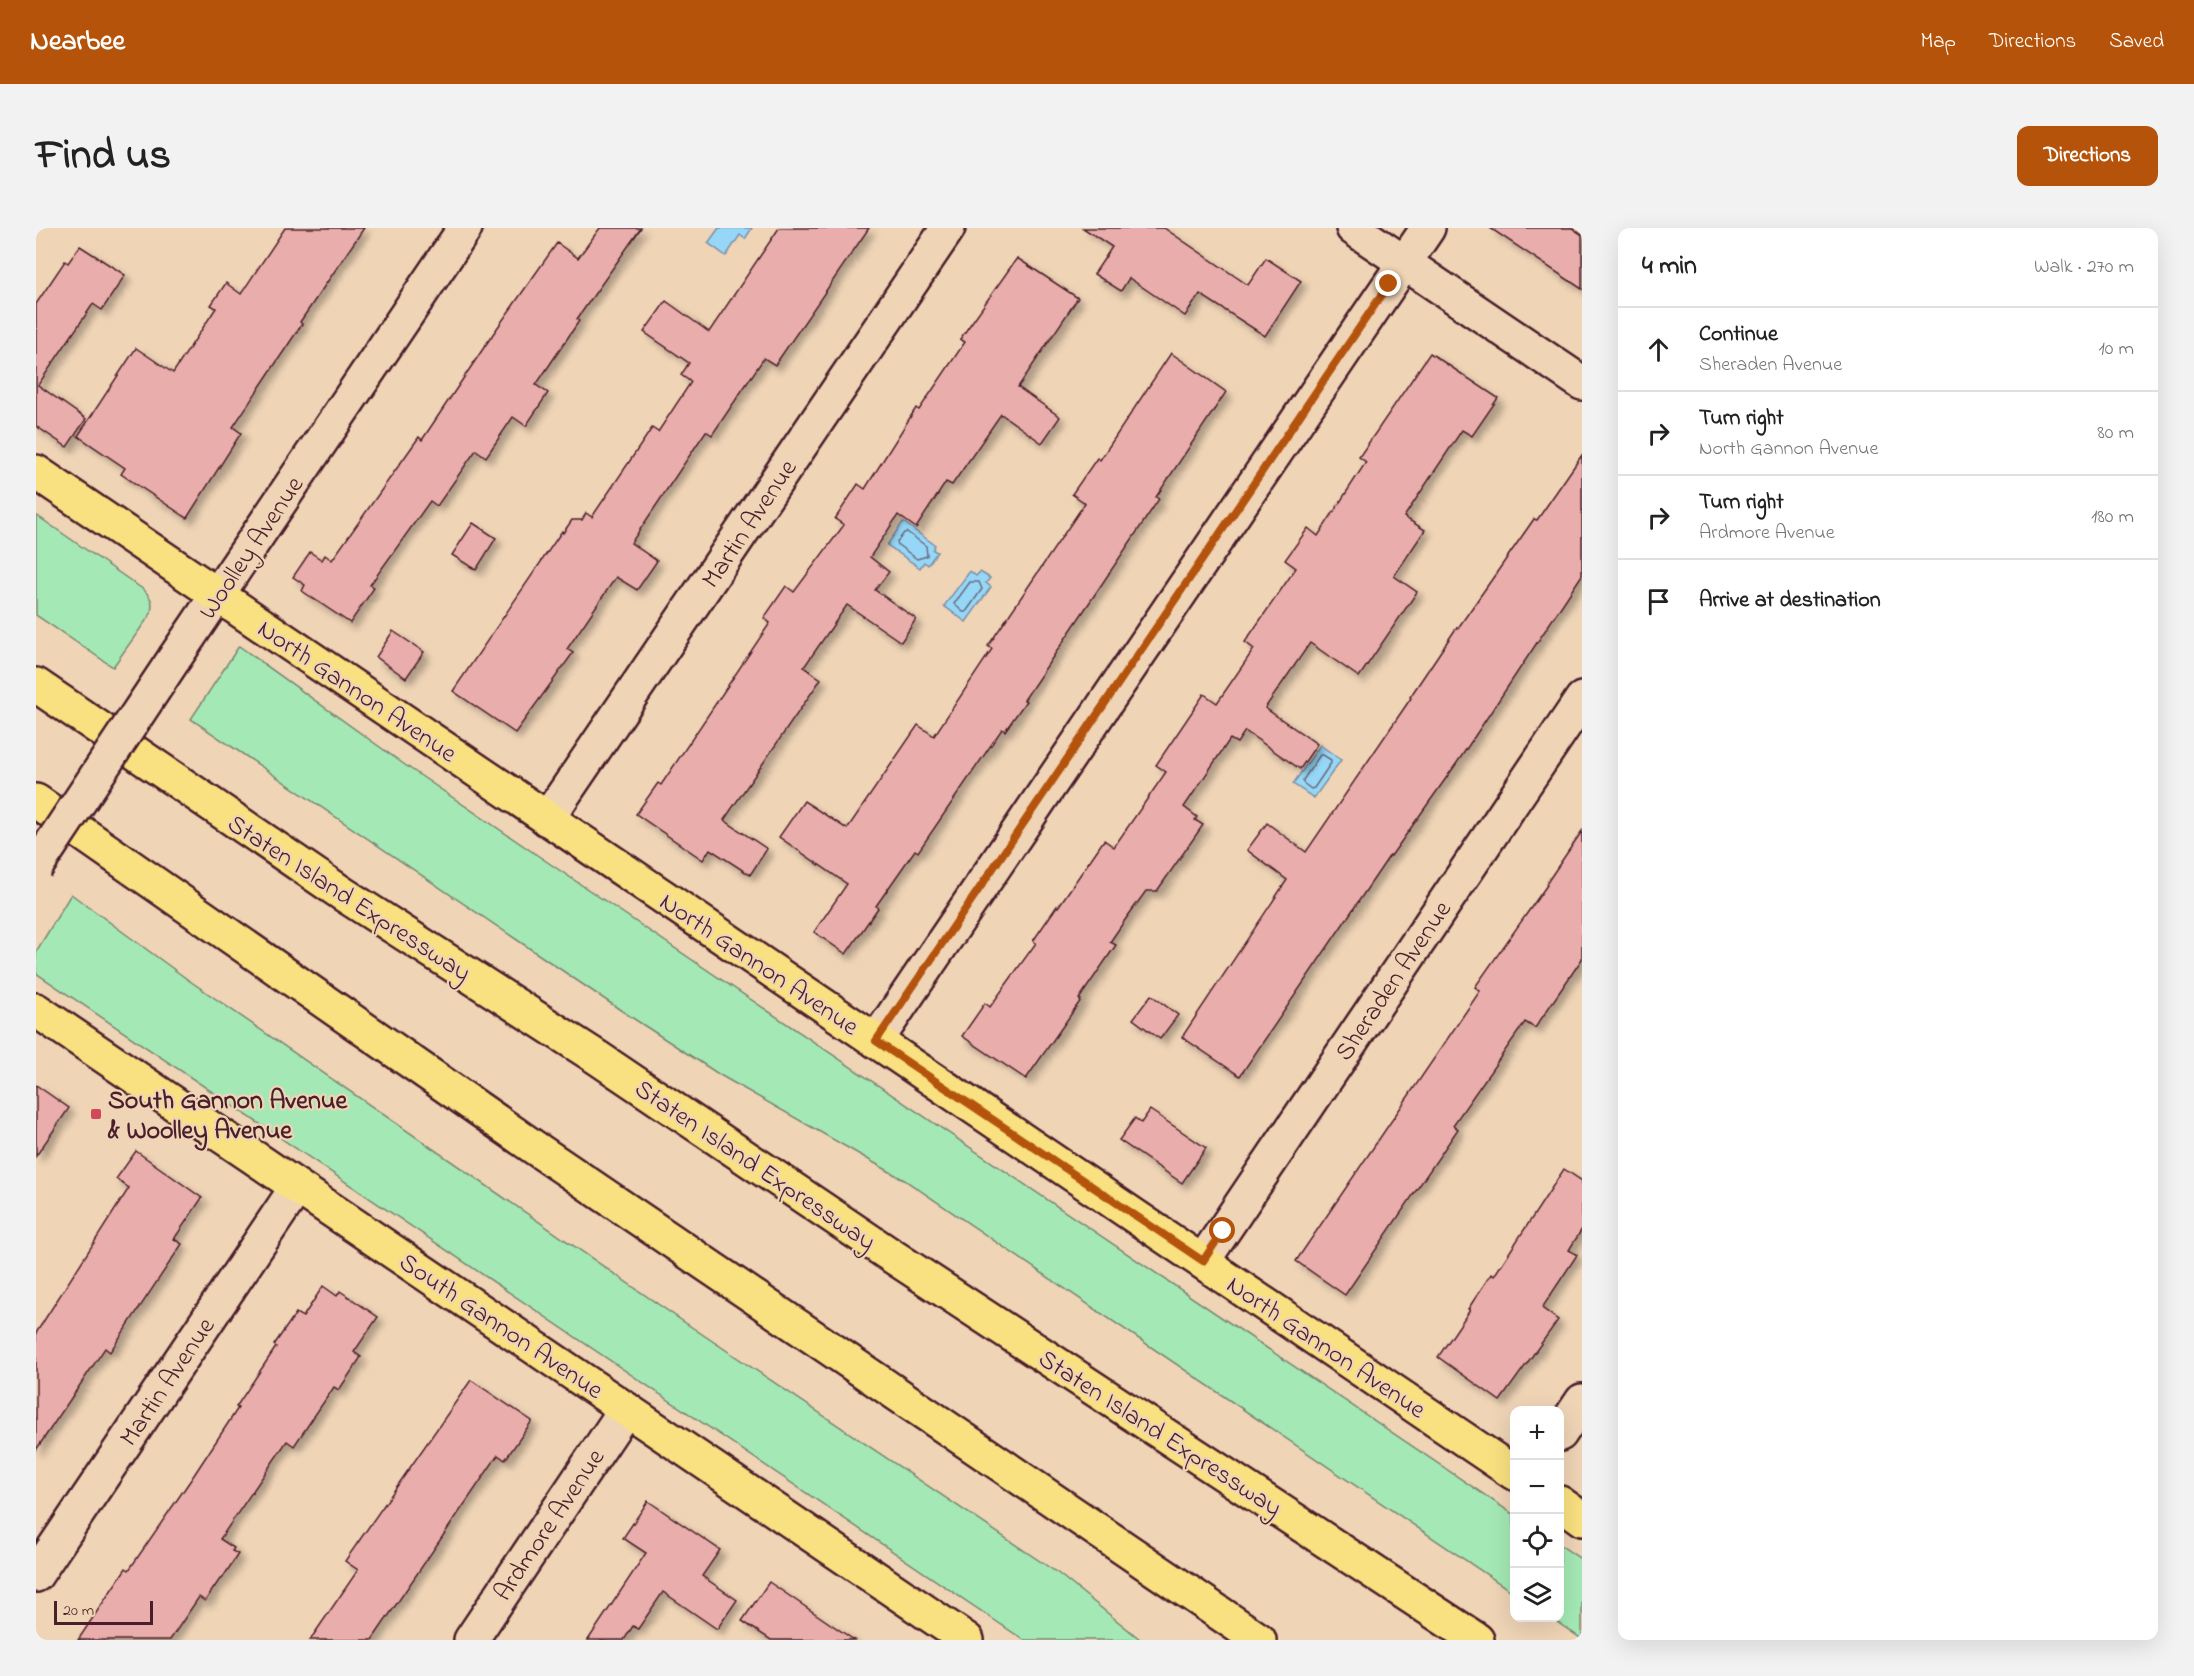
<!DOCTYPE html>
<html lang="en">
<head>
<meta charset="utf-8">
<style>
  :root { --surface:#fff; --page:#f2f2f2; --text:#222; --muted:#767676; --line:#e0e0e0; --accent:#b45309 }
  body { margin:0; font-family:"Indie Flower",sans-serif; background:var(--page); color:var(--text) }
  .controls { position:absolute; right:18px; bottom:18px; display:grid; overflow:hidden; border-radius:12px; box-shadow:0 6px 24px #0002 }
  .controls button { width:54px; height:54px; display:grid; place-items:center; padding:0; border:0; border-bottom:2px solid var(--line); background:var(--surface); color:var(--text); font:30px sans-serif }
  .scale { position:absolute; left:18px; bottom:15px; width:99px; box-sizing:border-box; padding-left:6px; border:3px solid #4a1f2b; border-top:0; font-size:16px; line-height:21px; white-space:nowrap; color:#4a1f2b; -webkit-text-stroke:4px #efd4b6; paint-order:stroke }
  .stop { position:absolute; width:18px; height:18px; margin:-14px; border:4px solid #b45309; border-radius:50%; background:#fff }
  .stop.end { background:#b45309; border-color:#fff; box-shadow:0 2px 6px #0008 }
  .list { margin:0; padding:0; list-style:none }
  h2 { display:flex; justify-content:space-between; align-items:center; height:78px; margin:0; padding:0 24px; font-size:26px }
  h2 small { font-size:20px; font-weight:400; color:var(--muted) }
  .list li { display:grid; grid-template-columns:39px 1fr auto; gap:18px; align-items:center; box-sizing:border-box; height:84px; padding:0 24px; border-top:2px solid var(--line) }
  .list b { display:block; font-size:22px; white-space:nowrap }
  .list p { margin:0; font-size:20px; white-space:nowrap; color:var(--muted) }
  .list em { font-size:20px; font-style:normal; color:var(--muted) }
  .icon { flex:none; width:33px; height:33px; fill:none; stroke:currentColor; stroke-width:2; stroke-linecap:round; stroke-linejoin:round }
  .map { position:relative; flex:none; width:1546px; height:1412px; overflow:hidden; border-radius:12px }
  header { display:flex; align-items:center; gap:36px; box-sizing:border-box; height:84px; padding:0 30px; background:var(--accent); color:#fff }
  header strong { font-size:28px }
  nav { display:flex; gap:33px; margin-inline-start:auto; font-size:21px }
  .intro { display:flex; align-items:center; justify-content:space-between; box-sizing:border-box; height:144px; padding:0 36px }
  h1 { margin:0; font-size:42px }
  .button { padding:15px 27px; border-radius:12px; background:var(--accent); color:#fff; font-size:21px; font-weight:700 }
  main { display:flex; gap:36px; padding:0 36px }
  aside { flex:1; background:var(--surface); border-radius:12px; box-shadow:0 6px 24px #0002 }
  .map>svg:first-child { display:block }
  .green { fill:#a4e9b5; stroke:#778470; stroke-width:1.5 }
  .water { fill:#96d7f7; stroke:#788da5; stroke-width:1.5 }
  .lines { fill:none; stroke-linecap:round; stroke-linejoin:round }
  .shore { stroke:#68697d; stroke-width:1.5 }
  .building { fill:#e9aeab; stroke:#4a1f2b; stroke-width:1.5; filter:url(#shadow) }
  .minor-casing { stroke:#4a1f2b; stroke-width:38 }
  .major-casing { stroke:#4a1f2b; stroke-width:38 }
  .highway-casing { stroke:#4a1f2b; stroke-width:38 }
  .minor { stroke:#efd4b6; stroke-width:33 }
  .major { stroke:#f9e181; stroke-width:33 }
  .highway { stroke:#f9e181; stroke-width:33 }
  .minor-bridge-casing { stroke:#4a1f2b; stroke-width:38; stroke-linecap:butt }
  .minor-bridge { stroke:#efd4b6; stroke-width:33 }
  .route { stroke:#b45309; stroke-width:8 }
  .poi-dot { fill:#d1495b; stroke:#efd4b6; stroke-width:2 }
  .labels { text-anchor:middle; stroke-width:4.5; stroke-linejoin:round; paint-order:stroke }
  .street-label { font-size:26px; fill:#4a1f2b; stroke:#efd4b6 }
  .poi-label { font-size:26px; font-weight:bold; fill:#4a1f2b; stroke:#efd4b6; text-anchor:start }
</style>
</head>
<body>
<header>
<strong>Nearbee</strong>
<nav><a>Map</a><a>Directions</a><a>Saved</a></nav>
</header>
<div class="intro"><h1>Find us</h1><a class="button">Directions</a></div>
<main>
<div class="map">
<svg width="1546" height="1412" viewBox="0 0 1546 1412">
  <defs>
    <filter id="shadow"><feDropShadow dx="5.5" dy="5.5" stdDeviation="3" flood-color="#0004"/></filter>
  </defs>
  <rect width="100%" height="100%" fill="#efd4b6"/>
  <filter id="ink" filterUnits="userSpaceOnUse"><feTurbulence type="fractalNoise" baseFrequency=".0167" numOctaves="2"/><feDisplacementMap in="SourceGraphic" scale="12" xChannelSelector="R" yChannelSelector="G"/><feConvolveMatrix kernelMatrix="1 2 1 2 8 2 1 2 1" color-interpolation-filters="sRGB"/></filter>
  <g filter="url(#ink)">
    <g class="green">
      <path d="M0,287l108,75c8,9 10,13 6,25l-37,52 -77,-52z"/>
      <polygon points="203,418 369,537 504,629 1478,1287 1478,1365 870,953 684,847 586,783 155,491"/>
      <polygon points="35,666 151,751 648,1094 1023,1346 1105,1412 988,1412 0,745 0,724"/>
      <polygon points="1524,1317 1546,1332 1546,1411 1515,1390 1524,1390"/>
    </g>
    <g class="water">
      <polygon points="683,0 716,0 709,11 704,7 690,28 672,15"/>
      <polygon points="867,294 899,317 897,322 901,324 892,337 888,334 884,340 851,317"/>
      <polygon points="934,343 940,348 944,344 954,350 950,355 955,359 930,394 908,378"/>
      <polygon points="1284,517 1305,532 1278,570 1257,556"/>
    </g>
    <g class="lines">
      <g class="shore">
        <polygon points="871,304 890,318 891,328 881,331 862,317 861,314 868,305"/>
        <polygon points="934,354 943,354 946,361 930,384 927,384 918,376"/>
        <polygon points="1284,527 1287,527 1295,532 1295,535 1278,560 1275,561 1267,555 1267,552"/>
      </g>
    </g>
    <g class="building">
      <polygon points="249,0 328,0 264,94 266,96 197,199 205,205 151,290 85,246 89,240 42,208 100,120 137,145 180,80 175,77 190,55 205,66"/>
      <polygon points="564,0 605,0 541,91 543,93 500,157 512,165 490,198 477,189 450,229 440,222 401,278 394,273 334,357 338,360 314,395 266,363 269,357 257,349 274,324 286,332 289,327 296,332 383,209 386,212 457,106 521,15 542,30"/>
      <polygon points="743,0 833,0 739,137 728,130 676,207 670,203 595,315 621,333 601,362 580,349 531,421 537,425 479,505 417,463 526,303 527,305 536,292 546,292 550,285 556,289 616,200 622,204 655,154 645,147 653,135 608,104 630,73 673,104"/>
      <polygon points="1047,0 1128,0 1212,57 1230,30 1265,53 1229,108 1164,66 1149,88 1093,50 1085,63 1058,46 1076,19"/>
      <polygon points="1454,0 1536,0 1546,7 1546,61"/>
      <polygon points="44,18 89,47 66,82 57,76 2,157 50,191 31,219 0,198 0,76 29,33 32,35"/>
      <polygon points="981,30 1042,70 982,159 1024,189 1006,215 965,186 916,257 910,254 880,300 862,287 834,329 853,344 839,362 880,391 865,414 811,377 768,439 785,451 688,592 731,621 714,647 674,621 667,632 600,586 622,555 625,557 734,395 728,390 750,358 758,364 808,297 799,291 822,256 829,261 880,180 883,182 929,114 924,111"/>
      <polygon points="1135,125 1190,164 1120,269 1123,271 988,472 990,473 969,503 966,501 882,624 879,622 840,678 842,680 810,726 778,704 811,656 743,609 768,573 811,601 882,497 898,508 956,421 952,418 1049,275 1036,266 1061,230 1064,232"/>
      <polygon points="1394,125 1462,170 1436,208 1426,202 1368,289 1389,302 1358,348 1381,364 1323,449 1274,415 1229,480 1281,516 1264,541 1209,503 1201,515 1194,511 1148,579 1161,589 1159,592 1167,597 1121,663 1110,663 1089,692 1074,714 1080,717 1043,771 1045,772 990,851 926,808 949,775 954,779 1000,715 997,713 1021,678 1022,679 1068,612 1078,619 1130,544 1120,537 1168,466 1181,475 1218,421 1209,414 1260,340 1249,332 1272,300 1282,308 1330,234 1323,229"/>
      <polygon points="1546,227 1546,347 1425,529 1355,628 1354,627 1204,848 1146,809 1251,652 1211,622 1231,595 1270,624 1375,470 1374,469 1421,399 1422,400 1498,291 1501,292"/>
      <polygon points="437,295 460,310 440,342 416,327"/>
      <polygon points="357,403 388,424 370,450 340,429"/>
      <polygon points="1546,603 1546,731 1499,800 1489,794 1417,897 1422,901 1309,1067 1260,1033 1444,763 1439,759 1511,657 1510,656"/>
      <polygon points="1115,767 1142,787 1124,811 1097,791"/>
      <polygon points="0,857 33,880 0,928"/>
      <polygon points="1114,882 1170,920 1146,955 1083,912 1099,890 1105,895"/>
      <polygon points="100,923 166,970 138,1011 146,1016 74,1124 69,1120 0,1222 0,1105 93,960 80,951"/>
      <polygon points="1528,941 1546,953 1546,1001 1533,1022 1541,1027 1506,1080 1522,1092 1464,1173 1402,1129 1434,1082 1432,1081 1455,1046 1458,1048"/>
      <polygon points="287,1058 301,1068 304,1063 342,1089 318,1124 325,1129 303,1162 298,1159 258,1218 251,1213 184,1311 198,1320 196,1323 202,1326 186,1351 184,1351 169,1373 163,1369 134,1412 42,1412 90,1340 93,1342 156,1250 202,1180 200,1179 240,1119 238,1117 260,1085 267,1089"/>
      <polygon points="435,1152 496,1193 469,1232 462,1227 336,1412 274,1412 322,1342 309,1333"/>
      <polygon points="612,1273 684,1322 666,1348 701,1372 681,1401 627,1364 602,1401 597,1398 588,1412 552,1412 610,1325 587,1310"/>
      <polygon points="733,1354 818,1412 735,1412 706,1393"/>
    </g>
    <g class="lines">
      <g class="minor-casing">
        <g id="minor">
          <polyline points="1317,0 1546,155"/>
          <polyline points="140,428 429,0"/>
          <polyline points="511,591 912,0"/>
          <polyline points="840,813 1392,0"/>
          <polyline points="1167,1033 1546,471"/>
          <polyline points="1524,1206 1546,1173"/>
          <polyline points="0,1347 261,959"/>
          <polyline points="435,1412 590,1181"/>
        </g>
      </g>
      <g class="major-casing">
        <g id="major">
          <polyline points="0,244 1478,1245"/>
          <polyline points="0,782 931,1412"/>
          <polyline points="1524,1275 1546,1291"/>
        </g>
      </g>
      <g class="highway-casing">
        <g id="highway">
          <polyline points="0,457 307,666 562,830 850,1024 1441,1412"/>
          <polyline points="0,573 499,920 1223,1412"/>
        </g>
      </g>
      <use href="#minor" class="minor"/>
      <use href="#major" class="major"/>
      <use href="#highway" class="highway"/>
      <g class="minor-bridge-casing">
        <polyline id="minor-bridge" points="0,639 140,428"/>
      </g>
      <use href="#minor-bridge" class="minor-bridge"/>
    </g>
  </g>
  <g class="lines" filter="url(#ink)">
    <polyline class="route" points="1187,1003 1167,1033 840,813 1353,56"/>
  </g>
  <rect class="poi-dot" x="54" y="880" width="12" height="12" rx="3"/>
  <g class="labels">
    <g class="street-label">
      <text transform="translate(712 295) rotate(-56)" y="9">Martin Avenue</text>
      <text transform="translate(214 319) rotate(-56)" y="9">Woolley Avenue</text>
      <text transform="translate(322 462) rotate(34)" y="9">North Gannon Avenue</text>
      <text transform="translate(314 669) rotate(33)" y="9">Staten Island Expressway</text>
      <text transform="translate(724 735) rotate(34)" y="9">North Gannon Avenue</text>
      <text transform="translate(1356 752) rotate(-56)" y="9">Sheraden Avenue</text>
      <text transform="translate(720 936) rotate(34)" y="9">Staten Island Expressway</text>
      <text transform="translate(466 1097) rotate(34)" y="9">South Gannon Avenue</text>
      <text transform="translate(1291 1118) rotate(34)" y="9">North Gannon Avenue</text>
      <text transform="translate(130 1153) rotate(-56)" y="9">Martin Avenue</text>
      <text transform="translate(1125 1204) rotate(33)" y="9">Staten Island Expressway</text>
      <text transform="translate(512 1296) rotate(-56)" y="9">Ardmore Avenue</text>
    </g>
    <g class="poi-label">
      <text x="72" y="880">South Gannon Avenue<tspan x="72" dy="30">&amp; Woolley Avenue</tspan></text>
    </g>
  </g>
</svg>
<div class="controls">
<button>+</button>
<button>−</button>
<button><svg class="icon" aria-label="locate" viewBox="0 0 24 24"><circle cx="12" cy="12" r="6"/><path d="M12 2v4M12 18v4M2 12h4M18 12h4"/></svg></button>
<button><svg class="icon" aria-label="layers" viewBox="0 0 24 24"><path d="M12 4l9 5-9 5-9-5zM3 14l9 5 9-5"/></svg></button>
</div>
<div class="scale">20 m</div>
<div class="stop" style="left:1187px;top:1003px"></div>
<div class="stop end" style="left:1353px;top:56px"></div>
</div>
<aside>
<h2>4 min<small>Walk · 270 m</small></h2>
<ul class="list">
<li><svg class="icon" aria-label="ahead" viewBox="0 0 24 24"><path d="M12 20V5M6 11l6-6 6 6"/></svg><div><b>Continue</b><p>Sheraden Avenue</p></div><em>10 m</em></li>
<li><svg class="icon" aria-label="right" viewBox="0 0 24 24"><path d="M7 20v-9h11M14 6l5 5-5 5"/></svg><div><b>Turn right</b><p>North Gannon Avenue</p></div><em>80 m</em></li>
<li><svg class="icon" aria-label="right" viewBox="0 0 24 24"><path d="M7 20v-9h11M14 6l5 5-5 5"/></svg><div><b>Turn right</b><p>Ardmore Avenue</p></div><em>180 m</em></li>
<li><svg class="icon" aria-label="arrive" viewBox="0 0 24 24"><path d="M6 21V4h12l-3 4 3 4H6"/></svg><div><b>Arrive at destination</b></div></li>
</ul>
</aside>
</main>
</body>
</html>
